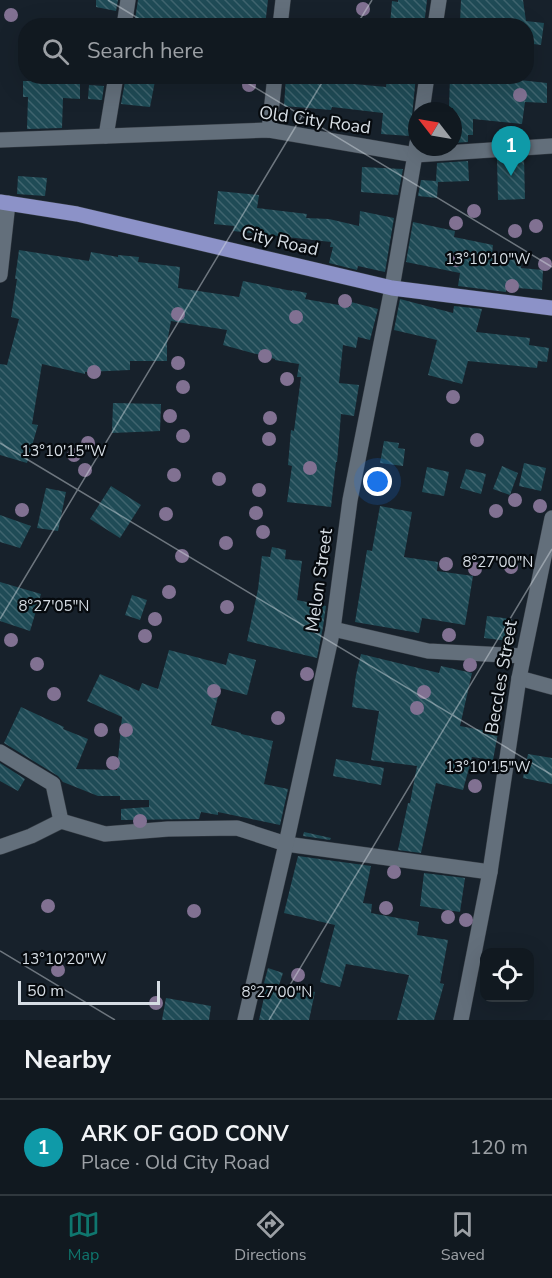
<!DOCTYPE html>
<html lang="en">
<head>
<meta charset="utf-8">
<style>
  :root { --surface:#111920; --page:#1e262d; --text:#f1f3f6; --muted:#9ca0a5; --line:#30383e; --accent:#0f766e }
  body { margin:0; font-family:"Nunito Sans",sans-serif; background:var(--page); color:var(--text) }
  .controls { position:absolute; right:18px; bottom:18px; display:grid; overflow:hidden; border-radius:12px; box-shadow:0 6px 24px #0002 }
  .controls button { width:54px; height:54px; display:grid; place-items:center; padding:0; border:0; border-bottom:2px solid var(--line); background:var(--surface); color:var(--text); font:30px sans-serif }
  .compass { position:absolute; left:408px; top:102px; width:54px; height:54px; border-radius:50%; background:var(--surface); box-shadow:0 6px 24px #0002; rotate:301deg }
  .scale { position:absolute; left:18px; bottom:15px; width:142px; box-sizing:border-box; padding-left:6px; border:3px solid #d6dde4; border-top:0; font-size:16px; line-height:21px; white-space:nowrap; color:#d6dde4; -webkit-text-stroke:4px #060a0e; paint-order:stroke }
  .you { position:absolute; left:378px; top:482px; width:21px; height:21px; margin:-15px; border:4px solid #fff; border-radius:50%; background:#1a73e8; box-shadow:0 0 0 9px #1a73e833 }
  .badge { display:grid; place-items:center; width:39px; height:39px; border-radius:50%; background:var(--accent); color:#fff; font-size:20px; font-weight:700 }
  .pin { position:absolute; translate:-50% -50px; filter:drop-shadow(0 2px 3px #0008) }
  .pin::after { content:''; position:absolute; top:32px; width:21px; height:18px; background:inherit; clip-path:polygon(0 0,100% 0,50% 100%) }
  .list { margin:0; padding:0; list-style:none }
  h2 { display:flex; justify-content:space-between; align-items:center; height:78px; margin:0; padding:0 24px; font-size:26px }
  h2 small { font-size:20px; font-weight:400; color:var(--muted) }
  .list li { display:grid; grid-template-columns:39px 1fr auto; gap:18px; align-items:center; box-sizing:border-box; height:96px; padding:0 24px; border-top:2px solid var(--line) }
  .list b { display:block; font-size:22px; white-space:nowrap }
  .list p { margin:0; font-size:20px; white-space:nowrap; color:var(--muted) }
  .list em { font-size:20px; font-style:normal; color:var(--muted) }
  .icon { flex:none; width:33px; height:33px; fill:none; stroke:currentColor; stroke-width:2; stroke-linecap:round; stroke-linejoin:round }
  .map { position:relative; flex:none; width:552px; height:1020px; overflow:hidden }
  .search { position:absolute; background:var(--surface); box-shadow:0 6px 24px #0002; left:18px; right:18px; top:18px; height:66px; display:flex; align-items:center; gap:15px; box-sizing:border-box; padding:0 21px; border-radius:24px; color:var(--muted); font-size:22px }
  .sheet { height:174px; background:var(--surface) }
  nav { display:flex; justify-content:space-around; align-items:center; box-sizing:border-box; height:84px; border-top:2px solid var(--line); background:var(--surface); font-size:16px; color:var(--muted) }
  nav a { display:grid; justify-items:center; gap:3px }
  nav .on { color:var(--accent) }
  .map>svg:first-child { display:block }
  .building { fill:url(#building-back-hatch) }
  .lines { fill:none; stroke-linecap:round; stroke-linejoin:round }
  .minor-casing { stroke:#363d45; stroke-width:16 }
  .major-casing { stroke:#363d45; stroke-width:16 }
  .minor { stroke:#636f7b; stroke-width:15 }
  .major { stroke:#8c92c8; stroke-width:15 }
  .tree { fill:#817192 }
  .ticks { fill:none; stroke:#d6dde4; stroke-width:1.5; stroke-opacity:0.45 }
  .labels { text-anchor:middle; stroke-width:4.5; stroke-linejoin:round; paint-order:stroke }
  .street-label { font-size:18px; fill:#d6dde4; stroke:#060a0e }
  .ticks-label { font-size:15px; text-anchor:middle; fill:#d6dde4; stroke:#060a0e; stroke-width:4.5; stroke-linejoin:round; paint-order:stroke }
</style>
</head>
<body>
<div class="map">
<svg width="552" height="1020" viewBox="0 0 552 1020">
  <defs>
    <pattern id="building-back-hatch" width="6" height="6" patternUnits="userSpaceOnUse" patternTransform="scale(1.5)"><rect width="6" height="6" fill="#1f4b56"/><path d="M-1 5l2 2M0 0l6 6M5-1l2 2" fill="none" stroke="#3f646e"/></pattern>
  </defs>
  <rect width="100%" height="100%" fill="#17212b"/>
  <g class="building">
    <polygon points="96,0 118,0 116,11 96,7"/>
    <polygon points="138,0 268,0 265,26 134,26"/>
    <polygon points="398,0 427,0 424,26 390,26 392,1 398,2"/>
    <polygon points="461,0 523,0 526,21 544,23 541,45 526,43 526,26 521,26 520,23 460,22"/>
    <polygon points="50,76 80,76 80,99 63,98 62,128 27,129 28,97 23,97 23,81 50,81"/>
    <polygon points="126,76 156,76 150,107 121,104"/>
    <polygon points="286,76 334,80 334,82 386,87 387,76 416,76 410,136 381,134 383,113 332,107 331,110 284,106"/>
    <polygon points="450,76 484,76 547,83 547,103 525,102 522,124 473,119 473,135 468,135 468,142 453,143 453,108 449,108"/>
    <polygon points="89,85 104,86 102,100 88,99"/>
    <polygon points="524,158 525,199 498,200 497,159"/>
    <polygon points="468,161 469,181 438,182 437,198 418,196 421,180 436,181 437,163"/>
    <polygon points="362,167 403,169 398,195 361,192"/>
    <polygon points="18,176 47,178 45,196 17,194"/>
    <polygon points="218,191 259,195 257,208 307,214 306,218 329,219 359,226 360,211 394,218 385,272 358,266 357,270 329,263 333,247 330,247 331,242 233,231 234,226 214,224"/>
    <polygon points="413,222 455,231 454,237 493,245 492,254 522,257 521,268 543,270 542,290 506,287 506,292 458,286 460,273 406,262"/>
    <polygon points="19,250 89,261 91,252 118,257 118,255 139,257 138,262 180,267 178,288 239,297 243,281 292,291 292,290 307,293 305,299 350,307 351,302 378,309 370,340 358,337 356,348 343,345 339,383 359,385 354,416 341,414 337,462 336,462 331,507 287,502 292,466 288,465 291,430 294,431 301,377 297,377 299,364 275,360 275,359 223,345 227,330 171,321 167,343 167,361 130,361 130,370 85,372 85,374 42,364 32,424 38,425 27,463 0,455 0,364 7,365 19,319 11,317 17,279 15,279"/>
    <polygon points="400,299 453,313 454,306 482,309 476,332 530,338 529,345 549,348 547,362 538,361 537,368 468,361 462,384 428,375 437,340 394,330"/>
    <polygon points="113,403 161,404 160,431 112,433"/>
    <polygon points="384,441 399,443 398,448 405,449 403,466 380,463"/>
    <polygon points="524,463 546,468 541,491 519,486"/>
    <polygon points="502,466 518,473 510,495 493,489"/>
    <polygon points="427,467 449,472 444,496 422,492"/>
    <polygon points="466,469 486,474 481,494 460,488"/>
    <polygon points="111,486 141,505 120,538 90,519"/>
    <polygon points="46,488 66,492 58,531 37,528"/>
    <polygon points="380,506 412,512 404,557 438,562 437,571 473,576 465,625 422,618 419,633 355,622 367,550 372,551"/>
    <polygon points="0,515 31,526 20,548 0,542"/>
    <polygon points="272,547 286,550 285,559 302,561 297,600 326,606 323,627 317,658 247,641 258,589 262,556 270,557"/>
    <polygon points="0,582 41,594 30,631 0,621"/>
    <polygon points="132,595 147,600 140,620 125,615"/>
    <polygon points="487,616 512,619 509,641 484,638"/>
    <polygon points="169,650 226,665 229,653 256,660 247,695 220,688 211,725 241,733 241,734 273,741 264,784 288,789 280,825 218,812 218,815 201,812 199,819 121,820 121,809 149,807 149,800 120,800 120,796 98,796 63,782 58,776 4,743 21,707 64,727 63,729 88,739 76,769 117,770 122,717 87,701 100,674 139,691 142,683 158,689"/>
    <polygon points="361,654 439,673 441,666 472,673 460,726 498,733 493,760 472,757 463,790 436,783 421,853 398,850 408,803 410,803 417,766 371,760 379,711 352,707 356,675"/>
    <polygon points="528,754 552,758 552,784 523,778"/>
    <polygon points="336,759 384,768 381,785 333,776"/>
    <polygon points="0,763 25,779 18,791 0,781"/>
    <polygon points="304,832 331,838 330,840 303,836"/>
    <polygon points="298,856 371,866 363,903 372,904 371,913 419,922 417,935 448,940 440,983 444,984 434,1020 397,1020 409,975 346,964 340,987 320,982 335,925 284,913"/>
    <polygon points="424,873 465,878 460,912 420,906"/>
    <polygon points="268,968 283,973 279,985 315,992 309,1020 259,1020 267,984 264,983"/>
    <polygon points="166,998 211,1006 209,1020 162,1020"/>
  </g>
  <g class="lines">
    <g class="minor-casing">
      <g id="minor">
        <polyline points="124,26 128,0"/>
        <polyline points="280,26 283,0"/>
        <polyline points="435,26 439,0"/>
        <polyline points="422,111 427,76"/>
        <polyline points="269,130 275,76"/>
        <polyline points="106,136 116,76"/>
        <polyline points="0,140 269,130 415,155 552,146"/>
        <polyline points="0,275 8,203"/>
        <polyline points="333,629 428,651 523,656"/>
        <polyline points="519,678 552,687"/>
        <polyline points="0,752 53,784 61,821"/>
        <polyline points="0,847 31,836 61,821 105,834 168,829 237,828 286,844 490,872"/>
        <polyline points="245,1020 286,844 333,629 350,500 392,288 417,143"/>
        <polyline points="461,1020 490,872 519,678 552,518"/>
      </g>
    </g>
    <g class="major-casing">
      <polyline id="major" points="0,202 77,214 392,288 552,308"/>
    </g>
    <use href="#minor" class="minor"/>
    <use href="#major" class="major"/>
  </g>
  <g class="tree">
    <circle cx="363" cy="9" r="7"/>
    <circle cx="11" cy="15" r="7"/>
    <circle cx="249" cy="85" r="7"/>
    <circle cx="520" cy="95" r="7"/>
    <circle cx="474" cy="211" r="7"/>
    <circle cx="456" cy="223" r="7"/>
    <circle cx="536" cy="226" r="7"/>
    <circle cx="515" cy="231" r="7"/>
    <circle cx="456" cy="260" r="7"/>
    <circle cx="545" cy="264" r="7"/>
    <circle cx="512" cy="286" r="7"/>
    <circle cx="345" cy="301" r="7"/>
    <circle cx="178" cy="314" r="7"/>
    <circle cx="296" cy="317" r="7"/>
    <circle cx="265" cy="356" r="7"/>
    <circle cx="178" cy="363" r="7"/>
    <circle cx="94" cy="372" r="7"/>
    <circle cx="287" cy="379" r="7"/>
    <circle cx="183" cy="387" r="7"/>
    <circle cx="453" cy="397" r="7"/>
    <circle cx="170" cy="416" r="7"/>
    <circle cx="270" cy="418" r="7"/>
    <circle cx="183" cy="436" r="7"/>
    <circle cx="269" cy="439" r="7"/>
    <circle cx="477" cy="440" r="7"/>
    <circle cx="88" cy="443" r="7"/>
    <circle cx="74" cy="455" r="7"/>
    <circle cx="310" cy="468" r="7"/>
    <circle cx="85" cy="470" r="7"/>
    <circle cx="174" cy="475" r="7"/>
    <circle cx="219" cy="479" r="7"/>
    <circle cx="259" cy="490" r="7"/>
    <circle cx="515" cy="500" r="7"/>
    <circle cx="540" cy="506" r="7"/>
    <circle cx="22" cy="510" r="7"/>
    <circle cx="496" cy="511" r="7"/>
    <circle cx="256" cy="513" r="7"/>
    <circle cx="166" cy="514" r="7"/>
    <circle cx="263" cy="532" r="7"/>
    <circle cx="226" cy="543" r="7"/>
    <circle cx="182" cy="556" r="7"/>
    <circle cx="446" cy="564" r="7"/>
    <circle cx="511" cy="567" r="7"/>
    <circle cx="475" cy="569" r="7"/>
    <circle cx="169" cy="592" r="7"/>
    <circle cx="227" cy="607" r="7"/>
    <circle cx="155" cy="619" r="7"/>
    <circle cx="449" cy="635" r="7"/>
    <circle cx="145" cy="636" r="7"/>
    <circle cx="11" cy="640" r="7"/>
    <circle cx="37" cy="664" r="7"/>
    <circle cx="470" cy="665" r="7"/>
    <circle cx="307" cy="674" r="7"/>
    <circle cx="214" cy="691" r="7"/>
    <circle cx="424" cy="692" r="7"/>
    <circle cx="54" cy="694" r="7"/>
    <circle cx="417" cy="708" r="7"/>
    <circle cx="278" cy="718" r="7"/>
    <circle cx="101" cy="730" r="7"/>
    <circle cx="126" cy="730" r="7"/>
    <circle cx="113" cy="763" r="7"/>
    <circle cx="475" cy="786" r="7"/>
    <circle cx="140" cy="821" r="7"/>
    <circle cx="394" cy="872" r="7"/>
    <circle cx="48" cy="906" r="7"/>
    <circle cx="386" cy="908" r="7"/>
    <circle cx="194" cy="911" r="7"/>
    <circle cx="448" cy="917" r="7"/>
    <circle cx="466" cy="920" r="7"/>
    <circle cx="58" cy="970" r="7"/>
    <circle cx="298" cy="975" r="7"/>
    <circle cx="156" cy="1003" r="7"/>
  </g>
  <path class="ticks" d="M108,0l43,26M356,26l16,-26M236,76l316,191M0,443l552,332M0,619l326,-543M0,951l115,69M269,1020l283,-471"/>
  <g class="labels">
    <g class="street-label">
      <text transform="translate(315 120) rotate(8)" y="6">Old City Road</text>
      <text transform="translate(280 241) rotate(13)" y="6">City Road</text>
      <text transform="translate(319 580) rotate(-82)" y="6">Melon Street</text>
      <text transform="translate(501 677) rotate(-80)" y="6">Beccles Street</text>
    </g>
  </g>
  <g class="ticks-label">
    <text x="488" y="264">13°10'10"W</text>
    <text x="64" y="456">13°10'15"W</text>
    <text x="498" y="567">8°27'00"N</text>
    <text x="54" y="611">8°27'05"N</text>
    <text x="488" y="772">13°10'15"W</text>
    <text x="64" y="964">13°10'20"W</text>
    <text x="277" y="997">8°27'00"N</text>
  </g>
</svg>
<div class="controls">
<button><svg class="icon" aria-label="locate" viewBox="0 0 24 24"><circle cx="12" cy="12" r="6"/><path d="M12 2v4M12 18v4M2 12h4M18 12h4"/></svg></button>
</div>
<svg class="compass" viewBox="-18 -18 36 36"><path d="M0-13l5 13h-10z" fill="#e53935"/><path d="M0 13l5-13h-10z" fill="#9ca0a5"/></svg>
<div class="scale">50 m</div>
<div class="you"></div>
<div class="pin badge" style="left:511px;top:176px;background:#0f9aa8">1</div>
<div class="search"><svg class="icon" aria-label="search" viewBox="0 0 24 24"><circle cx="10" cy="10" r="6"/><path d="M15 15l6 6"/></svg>Search here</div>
</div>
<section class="sheet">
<h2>Nearby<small></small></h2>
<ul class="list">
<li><span class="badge" style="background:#0f9aa8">1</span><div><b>ARK OF GOD CONV</b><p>Place · Old City Road</p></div><em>120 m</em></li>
</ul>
</section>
<nav>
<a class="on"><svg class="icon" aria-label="map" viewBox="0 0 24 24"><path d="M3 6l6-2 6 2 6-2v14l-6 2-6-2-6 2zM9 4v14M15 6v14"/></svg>Map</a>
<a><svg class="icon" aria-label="directions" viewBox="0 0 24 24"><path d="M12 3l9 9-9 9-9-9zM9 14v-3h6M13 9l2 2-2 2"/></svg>Directions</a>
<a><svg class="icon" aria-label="saved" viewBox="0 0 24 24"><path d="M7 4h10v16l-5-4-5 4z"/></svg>Saved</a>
</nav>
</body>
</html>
